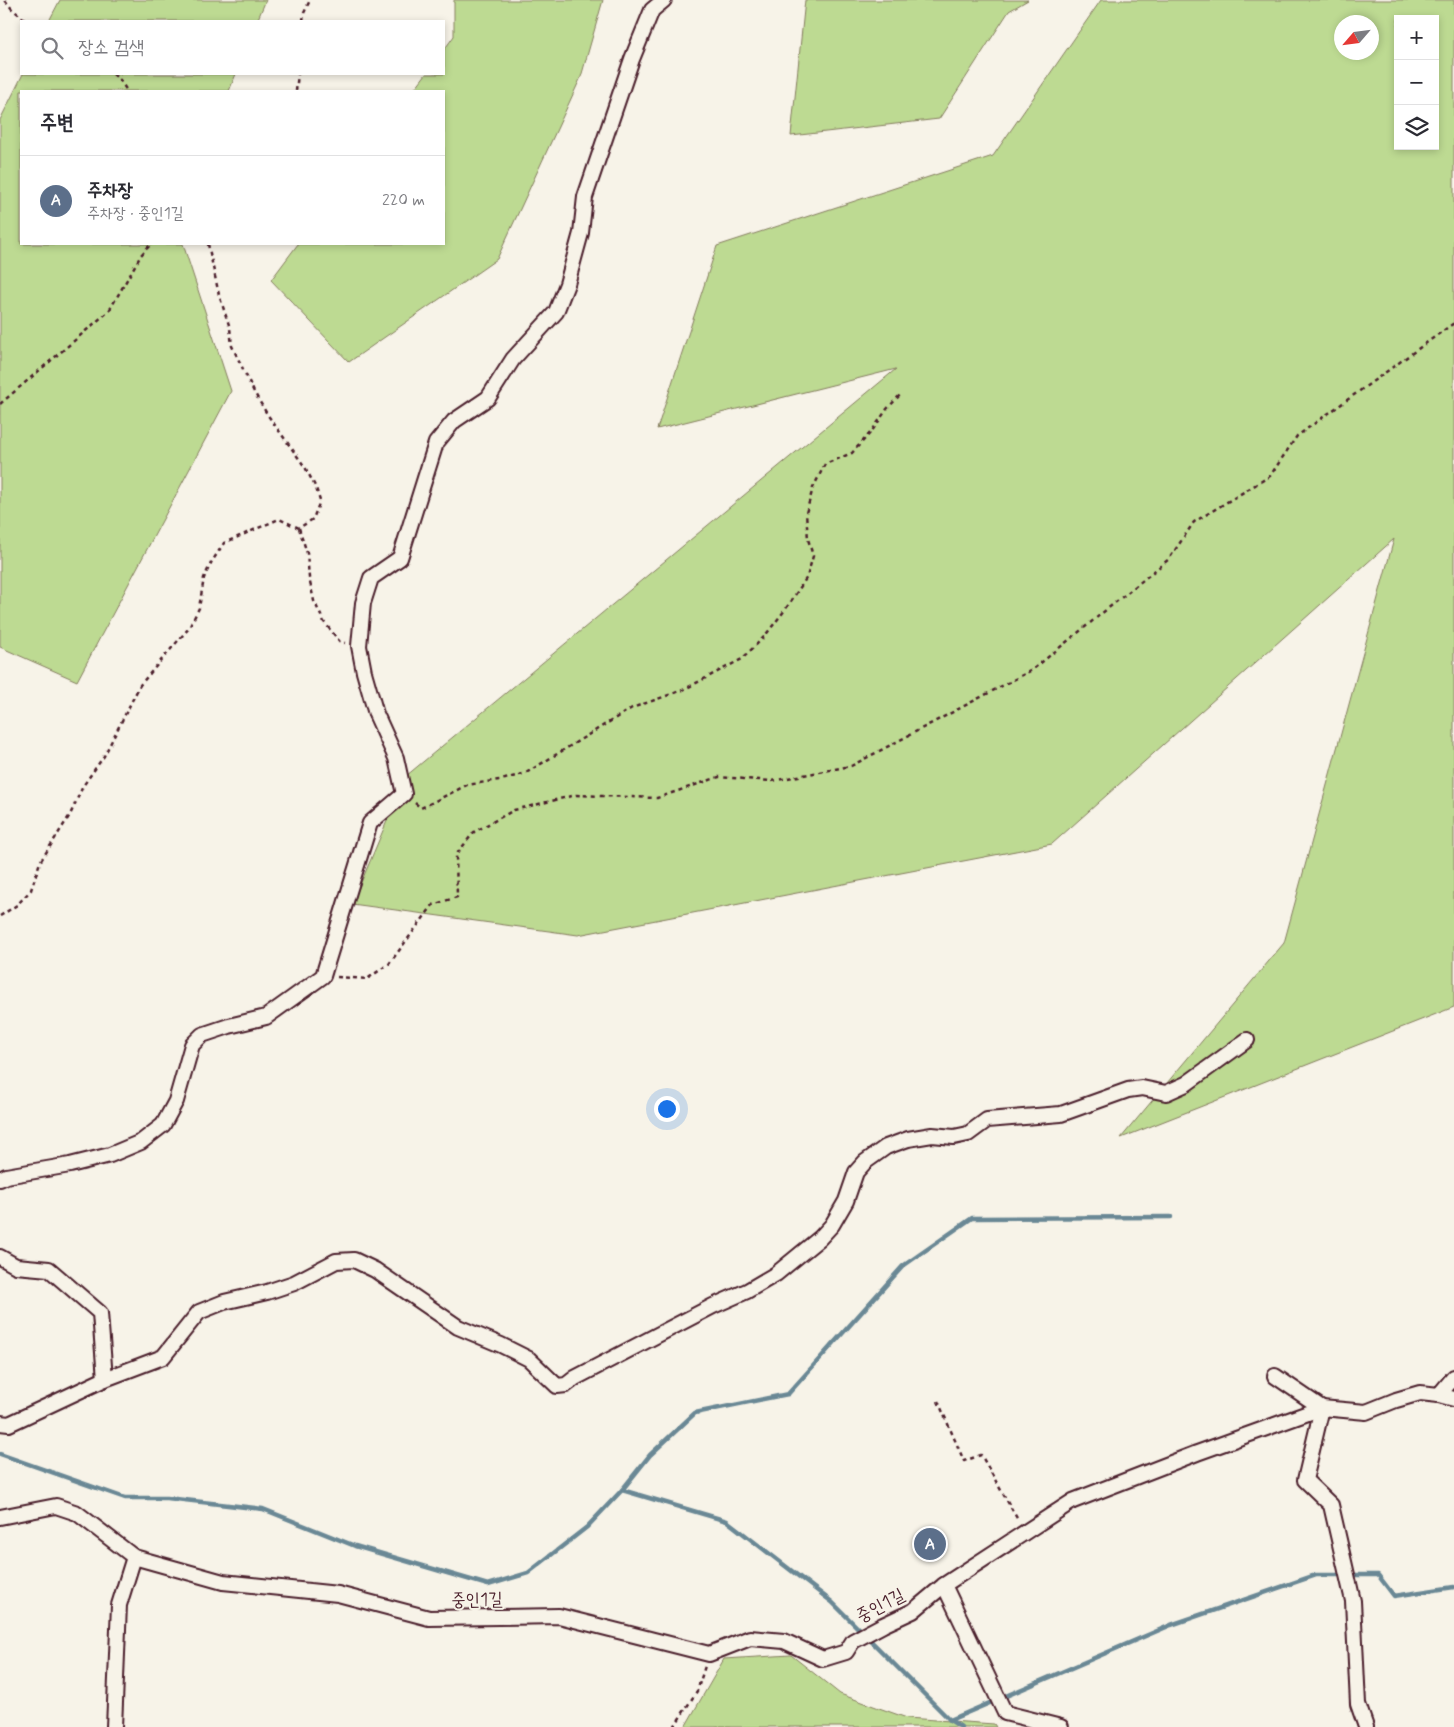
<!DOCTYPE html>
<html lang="ko">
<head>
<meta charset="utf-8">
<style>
  :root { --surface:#fff; --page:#f2f2f3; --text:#2b2b33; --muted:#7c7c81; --line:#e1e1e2; --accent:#7c3aed }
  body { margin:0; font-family:Mynerve,"Poor Story",sans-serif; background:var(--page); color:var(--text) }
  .controls { position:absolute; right:15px; top:15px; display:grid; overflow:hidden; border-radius:0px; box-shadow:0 2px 8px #0003 }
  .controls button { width:45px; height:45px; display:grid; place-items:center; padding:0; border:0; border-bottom:1px solid var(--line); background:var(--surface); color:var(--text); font:25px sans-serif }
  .compass { position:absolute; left:1334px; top:15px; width:45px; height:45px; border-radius:50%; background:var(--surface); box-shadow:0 2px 8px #0003; rotate:242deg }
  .you { position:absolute; left:666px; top:1108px; width:18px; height:18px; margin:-12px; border:4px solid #fff; border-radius:50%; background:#1a73e8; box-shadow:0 0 0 8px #1a73e833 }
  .badge { display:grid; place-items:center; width:32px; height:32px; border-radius:50%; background:var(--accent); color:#fff; font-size:16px; font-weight:700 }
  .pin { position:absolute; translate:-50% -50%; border:2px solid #fff; box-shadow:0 1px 5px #0006 }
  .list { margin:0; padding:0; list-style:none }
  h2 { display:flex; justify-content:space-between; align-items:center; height:65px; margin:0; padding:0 20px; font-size:21px }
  h2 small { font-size:16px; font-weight:400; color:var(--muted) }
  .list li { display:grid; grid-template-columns:32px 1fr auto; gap:15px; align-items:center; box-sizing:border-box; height:90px; padding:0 20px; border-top:1px solid var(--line) }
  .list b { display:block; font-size:19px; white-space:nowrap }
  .list p { margin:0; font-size:16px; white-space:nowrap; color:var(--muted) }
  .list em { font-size:16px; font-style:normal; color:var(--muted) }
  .icon { flex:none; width:28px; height:28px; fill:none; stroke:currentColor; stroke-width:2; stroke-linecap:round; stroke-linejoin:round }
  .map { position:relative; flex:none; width:1454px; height:1727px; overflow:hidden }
  .search { position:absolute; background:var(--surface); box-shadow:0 2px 8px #0003; left:20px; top:20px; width:425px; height:55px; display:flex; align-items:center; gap:12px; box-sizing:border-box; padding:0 18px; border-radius:0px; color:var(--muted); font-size:19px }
  .panel { position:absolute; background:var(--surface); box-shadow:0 2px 8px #0003; left:20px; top:90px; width:425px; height:155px; border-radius:0px }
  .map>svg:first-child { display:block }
  .green { fill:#bdda92; stroke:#847c5e; fill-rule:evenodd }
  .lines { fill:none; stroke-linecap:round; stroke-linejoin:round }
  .stream { stroke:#6a8895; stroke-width:4.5 }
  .street-casing { stroke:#4a1f2b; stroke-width:18 }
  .path { stroke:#4a1f2b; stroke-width:2.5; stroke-dasharray:4 4; stroke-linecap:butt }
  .street { stroke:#f7f3e8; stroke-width:14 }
  .labels { text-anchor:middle; stroke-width:4; stroke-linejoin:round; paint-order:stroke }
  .street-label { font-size:18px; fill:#4a1f2b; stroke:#f7f3e8 }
</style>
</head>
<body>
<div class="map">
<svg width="1454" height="1727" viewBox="0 0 1454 1727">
  <rect width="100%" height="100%" fill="#f7f3e8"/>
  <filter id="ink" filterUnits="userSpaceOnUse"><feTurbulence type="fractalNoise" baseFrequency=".02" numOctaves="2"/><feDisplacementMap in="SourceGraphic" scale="10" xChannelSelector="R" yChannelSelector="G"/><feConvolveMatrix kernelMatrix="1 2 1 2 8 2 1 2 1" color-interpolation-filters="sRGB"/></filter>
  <g filter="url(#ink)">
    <g class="green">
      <polygon points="60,0 266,0 257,21 49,21"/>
      <polygon points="454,0 603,0 581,77 497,259 349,362 271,280 298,244 444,244 444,91 413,91 426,74 444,74 444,50 454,36"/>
      <polygon points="805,0 1028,0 1009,11 939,119 791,136"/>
      <path d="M1101,0h353v1007l-333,131 163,-195 110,-404 -342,305 -474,91 -226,-31 54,-128 490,-407 -239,60 60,-183 276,-90zM1398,19h37v127h-37zM1342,22h30v30h-30z"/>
      <polygon points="23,74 236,74 229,91 21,91 21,244 183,244 231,391 77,681 0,647 0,120"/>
      <polygon points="791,1655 840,1694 907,1718 994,1724 996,1727 685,1727 724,1659"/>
    </g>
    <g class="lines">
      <g class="stream">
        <polyline points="0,1454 125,1498 167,1498 263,1509 355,1546 488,1585 528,1573 587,1527 622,1490 727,1521 832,1602 950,1720 1171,1625 1316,1575 1378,1575 1394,1596 1454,1587"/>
        <polyline points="622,1490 650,1455 695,1413 788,1394 903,1266 972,1218 1171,1217"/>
        <polyline points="950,1720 961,1727"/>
      </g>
      <g class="street-casing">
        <g id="street">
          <polyline points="0,1179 6,1176 70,1165 110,1155 141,1142 163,1125 176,1101 192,1045 202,1035 229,1026 266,1017 323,976 370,823 404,794 396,758 376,714 364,672 359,646 363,603 371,578 400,558 436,443 454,421 488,398 513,359 556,312 567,284 581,233 585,197 632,59 652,10 664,0"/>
          <polyline points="0,1257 16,1266 49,1269 100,1313 105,1379"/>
          <polyline points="1275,1376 1322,1408 1305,1480 1331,1505 1353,1601 1358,1704 1366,1727"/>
          <polyline points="1439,1395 1454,1399"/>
          <polyline points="0,1423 9,1424 105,1379 163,1357 199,1312 224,1302 267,1292 294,1283 336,1261 354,1260 375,1270 458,1327 501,1345 529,1359 557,1386 566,1385 575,1378 713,1306 747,1291 776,1274 820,1238 832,1225 846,1201 856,1172 865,1162 886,1147 908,1139 932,1135 954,1137 968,1134 987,1120 1061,1114 1128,1090 1142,1088 1166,1093 1186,1084 1247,1040"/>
          <polyline points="0,1517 56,1506 77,1513 134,1557 223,1582 338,1594 429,1618 559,1616 709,1654 750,1638 784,1641 823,1659 846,1652 853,1641 883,1625 913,1611 944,1585 1073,1501 1197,1453 1322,1408 1366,1412 1396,1400 1420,1393 1439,1395 1454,1377"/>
          <polyline points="944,1585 1005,1713 1061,1727"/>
          <polyline points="114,1727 119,1605 134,1557"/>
        </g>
      </g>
      <g class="path">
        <polyline points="5,0 12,9 27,21"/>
        <polyline points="303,21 304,13 310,0"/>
        <polyline points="113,74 120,80 127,91"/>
        <polyline points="296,91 298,74"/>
        <polyline points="208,244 219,295 230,328 232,346 254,392 267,414 305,467 316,488 320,501 313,519 299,528"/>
        <polyline points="0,404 109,311 141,255 151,244"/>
        <polyline points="299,528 307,553 309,578 314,601 324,622 340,642 345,643"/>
        <polyline points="415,803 421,808 467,785 505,779 526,773 632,708 683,690 742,659 764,637 785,610 807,577 813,556 808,539 806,513 813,488 825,464 852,453 872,431 887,409 900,395"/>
        <polyline points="0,916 17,905 31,890 40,862 70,815 83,786 104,756 140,685 189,628 199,608 204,578 211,563 224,543 279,519 299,528"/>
        <polyline points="337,977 367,979 389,964 433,905 457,897 456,855 474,832 514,810 576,795 657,798 719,777 772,781 851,766 1032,670 1169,559 1194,522 1270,476 1297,436 1454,323"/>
        <polyline points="938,1401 964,1461 981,1455 1018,1520"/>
        <polyline points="674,1727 697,1691 705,1666"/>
      </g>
      <use href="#street" class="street"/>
    </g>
  </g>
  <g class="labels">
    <g class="street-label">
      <text transform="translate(477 1599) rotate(-1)" y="6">중인1길</text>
      <text transform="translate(880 1605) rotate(-28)" y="6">중인1길</text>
    </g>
  </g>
</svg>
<div class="controls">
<button>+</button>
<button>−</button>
<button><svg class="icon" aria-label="layers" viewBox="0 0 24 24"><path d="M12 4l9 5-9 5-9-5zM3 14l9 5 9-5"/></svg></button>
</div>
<svg class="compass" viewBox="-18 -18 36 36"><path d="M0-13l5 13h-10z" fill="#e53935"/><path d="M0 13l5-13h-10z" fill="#7c7c81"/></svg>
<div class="you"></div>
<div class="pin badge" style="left:930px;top:1544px;background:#5c6f8a">A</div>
<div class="search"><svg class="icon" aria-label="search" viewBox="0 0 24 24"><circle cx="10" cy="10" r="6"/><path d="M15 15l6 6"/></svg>장소 검색</div>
<section class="panel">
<h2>주변<small></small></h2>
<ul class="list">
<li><span class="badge" style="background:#5c6f8a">A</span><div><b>주차장</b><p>주차장 · 중인1길</p></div><em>220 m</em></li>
</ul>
</section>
</div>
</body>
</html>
